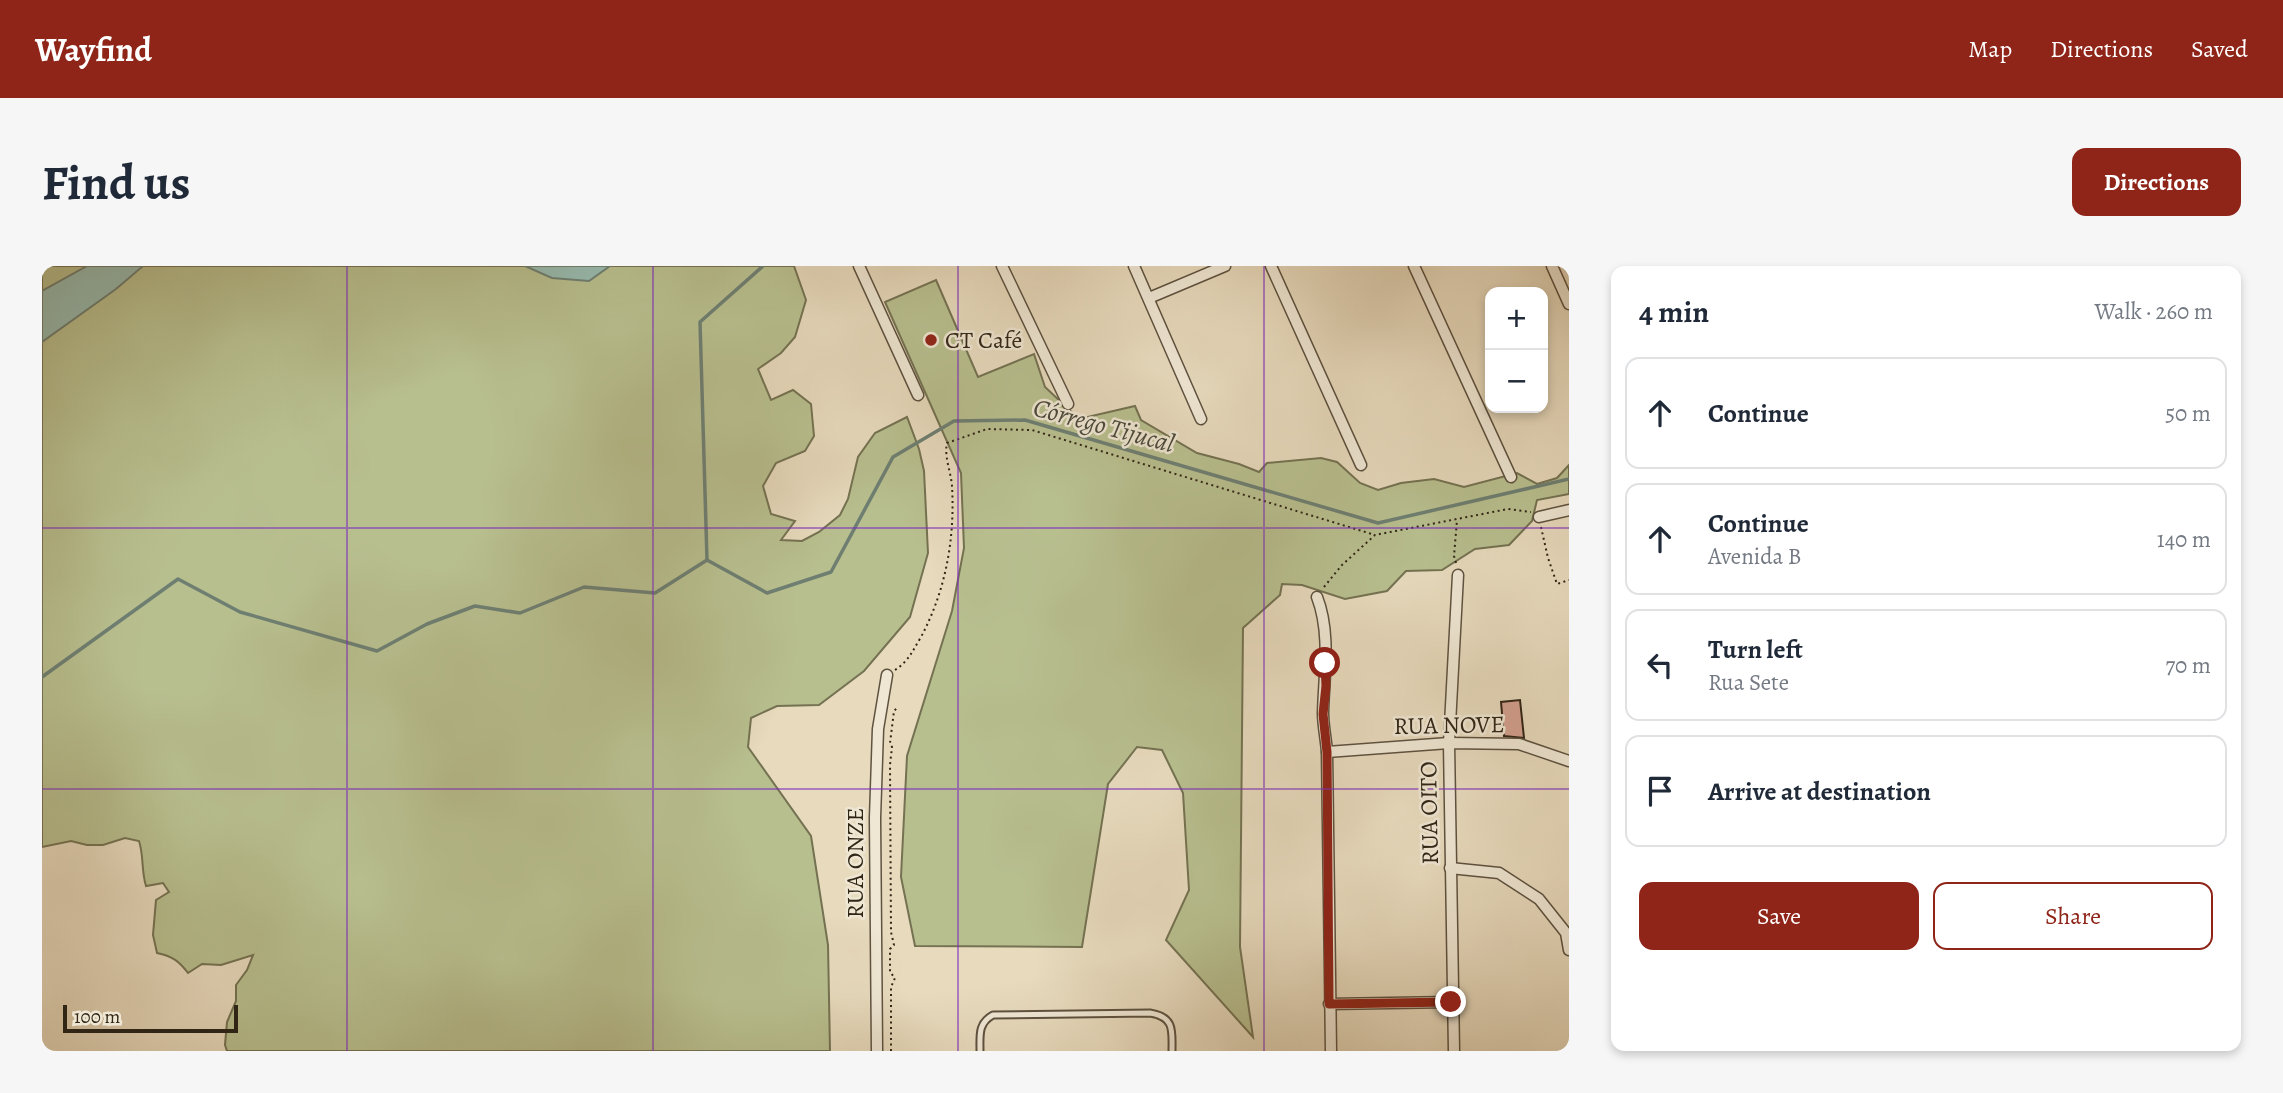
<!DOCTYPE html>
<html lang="en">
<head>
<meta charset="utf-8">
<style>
  :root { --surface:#fff; --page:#f6f6f7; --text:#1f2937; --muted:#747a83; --line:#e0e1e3; --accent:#8f2418 }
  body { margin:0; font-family:Alegreya,serif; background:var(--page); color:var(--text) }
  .controls { position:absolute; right:21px; top:21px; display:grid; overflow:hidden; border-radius:14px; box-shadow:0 4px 10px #0003 }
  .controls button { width:63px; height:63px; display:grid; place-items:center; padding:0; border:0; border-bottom:2px solid var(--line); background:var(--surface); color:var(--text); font:35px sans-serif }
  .scale { position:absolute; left:21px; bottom:18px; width:175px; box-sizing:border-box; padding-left:7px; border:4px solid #312516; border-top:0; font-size:19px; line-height:24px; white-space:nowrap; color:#312516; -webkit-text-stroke:5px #efe7d4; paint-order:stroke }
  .stop { position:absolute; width:21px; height:21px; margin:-16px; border:5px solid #8f2418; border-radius:50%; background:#fff }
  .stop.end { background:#8f2418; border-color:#fff; box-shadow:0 2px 7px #0008 }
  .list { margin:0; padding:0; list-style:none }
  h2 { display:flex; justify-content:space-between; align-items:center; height:91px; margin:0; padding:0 28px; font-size:30px }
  h2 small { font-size:23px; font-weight:400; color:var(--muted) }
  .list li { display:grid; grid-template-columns:46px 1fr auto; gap:21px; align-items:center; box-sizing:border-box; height:112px; margin:0 14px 14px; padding:0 14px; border:2px solid var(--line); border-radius:14px }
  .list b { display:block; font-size:26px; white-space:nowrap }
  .list p { margin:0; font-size:23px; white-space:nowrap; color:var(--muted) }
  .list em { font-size:23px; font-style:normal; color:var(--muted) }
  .actions { display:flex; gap:14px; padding:21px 28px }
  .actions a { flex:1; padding:16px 0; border:2px solid var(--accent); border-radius:14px; text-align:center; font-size:24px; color:var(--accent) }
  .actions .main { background:var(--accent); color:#fff }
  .icon { flex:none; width:38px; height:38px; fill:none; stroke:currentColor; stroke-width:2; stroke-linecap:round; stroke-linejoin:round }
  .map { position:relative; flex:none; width:1527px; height:785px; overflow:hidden; border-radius:14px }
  header { display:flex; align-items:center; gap:42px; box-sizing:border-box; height:98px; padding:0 35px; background:var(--accent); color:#fff }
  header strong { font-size:33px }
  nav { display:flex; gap:38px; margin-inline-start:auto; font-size:24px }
  .intro { display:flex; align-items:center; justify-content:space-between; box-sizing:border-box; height:168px; padding:0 42px }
  h1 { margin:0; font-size:49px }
  .button { padding:18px 32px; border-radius:14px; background:var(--accent); color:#fff; font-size:24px; font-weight:700 }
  main { display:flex; gap:42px; padding:0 42px }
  aside { flex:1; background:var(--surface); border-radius:14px; box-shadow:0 4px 10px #0003 }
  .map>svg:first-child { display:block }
  .green { fill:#b8bf8f; stroke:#747252; stroke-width:2 }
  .water { fill:#97bbb0; stroke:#6e7f72; stroke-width:2 }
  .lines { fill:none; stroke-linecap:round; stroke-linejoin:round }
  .stream { stroke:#6e7f72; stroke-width:3.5 }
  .building { fill:#d4a191; stroke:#312516; stroke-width:2 }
  .service-casing { stroke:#5e5240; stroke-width:9 }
  .minor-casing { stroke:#5e5240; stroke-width:13 }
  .path { stroke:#312516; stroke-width:2; stroke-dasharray:2 3.5; stroke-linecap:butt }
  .service { stroke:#efe7d4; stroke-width:5 }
  .minor { stroke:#efe7d4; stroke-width:10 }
  .route { stroke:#8f2418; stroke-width:9 }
  .grid { fill:none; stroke:#7b2cbf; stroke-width:2; stroke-opacity:0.55 }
  .poi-dot { fill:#8f2418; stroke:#efe7d4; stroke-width:2.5 }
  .labels { text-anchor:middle; stroke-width:5; stroke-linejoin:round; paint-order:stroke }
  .poi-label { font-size:24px; fill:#312516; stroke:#efe7d4; text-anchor:start }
  .street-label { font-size:24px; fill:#312516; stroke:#efe7d4 }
  .water-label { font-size:26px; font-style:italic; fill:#4a4a3c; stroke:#efe7d4 }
</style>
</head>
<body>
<header>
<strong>Wayfind</strong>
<nav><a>Map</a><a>Directions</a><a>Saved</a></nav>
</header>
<div class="intro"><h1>Find us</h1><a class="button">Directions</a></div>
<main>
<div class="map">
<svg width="1527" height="785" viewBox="0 0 1527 785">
  <rect width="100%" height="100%" fill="#e7dabd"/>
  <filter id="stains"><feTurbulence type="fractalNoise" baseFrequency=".00286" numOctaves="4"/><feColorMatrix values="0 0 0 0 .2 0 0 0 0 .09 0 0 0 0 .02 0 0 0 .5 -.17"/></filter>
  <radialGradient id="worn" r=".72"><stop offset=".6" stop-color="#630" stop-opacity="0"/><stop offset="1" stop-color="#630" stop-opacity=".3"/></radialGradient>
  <g class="green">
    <path d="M0,0h752l12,34 -11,37 -14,16 -23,16 13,31 22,-10 18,14 3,32 -9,15 -29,12 -13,23 8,28 24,7 -14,19 21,1 17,-9 21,-17 8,-16 10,-42 17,-24 32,-16 12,32 5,22 4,82 -18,64 -46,54 -45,34 -42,1 -26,12 -3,29 63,89 17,109 2,106h-603l-2,-6 2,-23 9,-21v-16l11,-15 6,-15 -32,10 -19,-1 -14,9c-9,-12 -16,-17 -31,-20l-4,-18 3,-35 13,-8 -6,-9 -17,3c-5,-16 -2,-30 -7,-45l-14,-3 -22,7h-16l-16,-4 -29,6z"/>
    <polygon points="894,14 936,111 992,88 1003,121 1037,153 1093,140 1099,154 1155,187 1197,198 1217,206 1225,197 1279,192 1295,196 1318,217 1336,224 1359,217 1392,213 1422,221 1475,207 1495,218 1515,212 1527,199 1527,228 1495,234 1490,255 1467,279 1433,283 1400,304 1364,305 1345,325 1303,333 1260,319 1240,318 1238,329 1201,362 1198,681 1211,771 1124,674 1147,624 1141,527 1120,484 1095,481 1066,518 1040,681 873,680 859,611 865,490 910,345 922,282 919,207 843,36"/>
  </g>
  <g class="water">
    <polygon points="45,0 101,0 74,23 0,76 0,25"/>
    <polygon points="483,0 568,0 547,15 510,12"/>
  </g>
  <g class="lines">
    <g class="stream">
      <polyline points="665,294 658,56 721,0"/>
      <polyline points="0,411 136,313 198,346 335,385 385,358 433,340 478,347 542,321 613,327 665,294 725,327 789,306 851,191 912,155 983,154 1336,257 1527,213"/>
    </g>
  </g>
  <polygon class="building" points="1478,434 1482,472 1462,470 1459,436"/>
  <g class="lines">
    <g class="service-casing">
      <path id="service" d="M938,785c0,-16 -2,-28 13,-36l157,-2c25,4 22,18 22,38"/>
    </g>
    <g class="minor-casing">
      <g id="minor">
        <polyline points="817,0 876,129"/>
        <polyline points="960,0 1026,138"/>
        <polyline points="1092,0 1159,153"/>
        <polyline points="1229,0 1319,199"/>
        <polyline points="1372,0 1469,211"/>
        <polyline points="1510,0 1527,38"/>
        <polyline points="1107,32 1183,0"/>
        <polyline points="1497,251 1527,244"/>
        <path d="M1275,331c14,36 7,78 6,116 0,12 3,26 4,39l4,299"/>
        <polyline points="1285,486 1407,477 1477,478 1527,495"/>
        <polyline points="1408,602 1457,607 1497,633 1524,667 1527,684"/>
        <polyline points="1287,738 1409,736"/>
        <polyline points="835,785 833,552 836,463 845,409"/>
        <polyline points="1412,785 1407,477 1416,309"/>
      </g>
    </g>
    <g class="path">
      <polyline points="1499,261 1506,292 1515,318 1527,314"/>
      <polyline points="1414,297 1412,290 1415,254"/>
      <polyline points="1282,321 1300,299 1333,269 1466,243 1489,246"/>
      <path d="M853,404c14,-9 18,-20 26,-33 25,-47 34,-99 31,-151 -1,-14 -8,-29 -5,-43l40,-14 45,1 343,105"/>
      <polyline points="849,785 849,721 853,712 848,706 848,683 852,679 849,666 848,499 850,481 848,477 852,445 856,441"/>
    </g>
    <use href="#service" class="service"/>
    <use href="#minor" class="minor"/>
  </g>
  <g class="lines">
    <polyline class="route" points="1283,397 1284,420 1281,448 1285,486 1287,738 1409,736"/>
  </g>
  <path class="grid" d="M305,0v785M611,0v785M916,0v785M1222,0v785M0,262h1527M0,523h1527"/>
  <circle class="poi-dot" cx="889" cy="74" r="7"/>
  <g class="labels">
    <g class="poi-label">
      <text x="903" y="82">CT Café</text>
    </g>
    <g class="street-label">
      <text transform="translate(1407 459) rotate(-1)" y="8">RUA NOVE</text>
      <text transform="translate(1387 547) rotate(-91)" y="8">RUA OITO</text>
      <text transform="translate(813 597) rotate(-90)" y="8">RUA ONZE</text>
    </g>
    <g class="water-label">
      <text transform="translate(1062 159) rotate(15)" y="9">Córrego Tijucal</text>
    </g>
  </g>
  <rect width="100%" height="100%" filter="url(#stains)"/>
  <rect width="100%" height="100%" fill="url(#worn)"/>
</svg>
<div class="controls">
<button>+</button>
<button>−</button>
</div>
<div class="scale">100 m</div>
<div class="stop" style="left:1283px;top:397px"></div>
<div class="stop end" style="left:1409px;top:736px"></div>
</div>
<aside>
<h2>4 min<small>Walk · 260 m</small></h2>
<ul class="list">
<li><svg class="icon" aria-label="ahead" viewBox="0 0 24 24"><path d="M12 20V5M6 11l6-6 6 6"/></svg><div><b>Continue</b></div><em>50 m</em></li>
<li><svg class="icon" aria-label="ahead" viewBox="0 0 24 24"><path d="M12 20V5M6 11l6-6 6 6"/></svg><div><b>Continue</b><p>Avenida B</p></div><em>140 m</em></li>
<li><svg class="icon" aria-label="left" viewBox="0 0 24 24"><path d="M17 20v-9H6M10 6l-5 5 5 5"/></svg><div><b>Turn left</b><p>Rua Sete</p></div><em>70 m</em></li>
<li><svg class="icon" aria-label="arrive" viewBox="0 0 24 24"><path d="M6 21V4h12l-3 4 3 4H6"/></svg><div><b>Arrive at destination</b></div></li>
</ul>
<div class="actions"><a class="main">Save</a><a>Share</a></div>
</aside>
</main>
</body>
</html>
